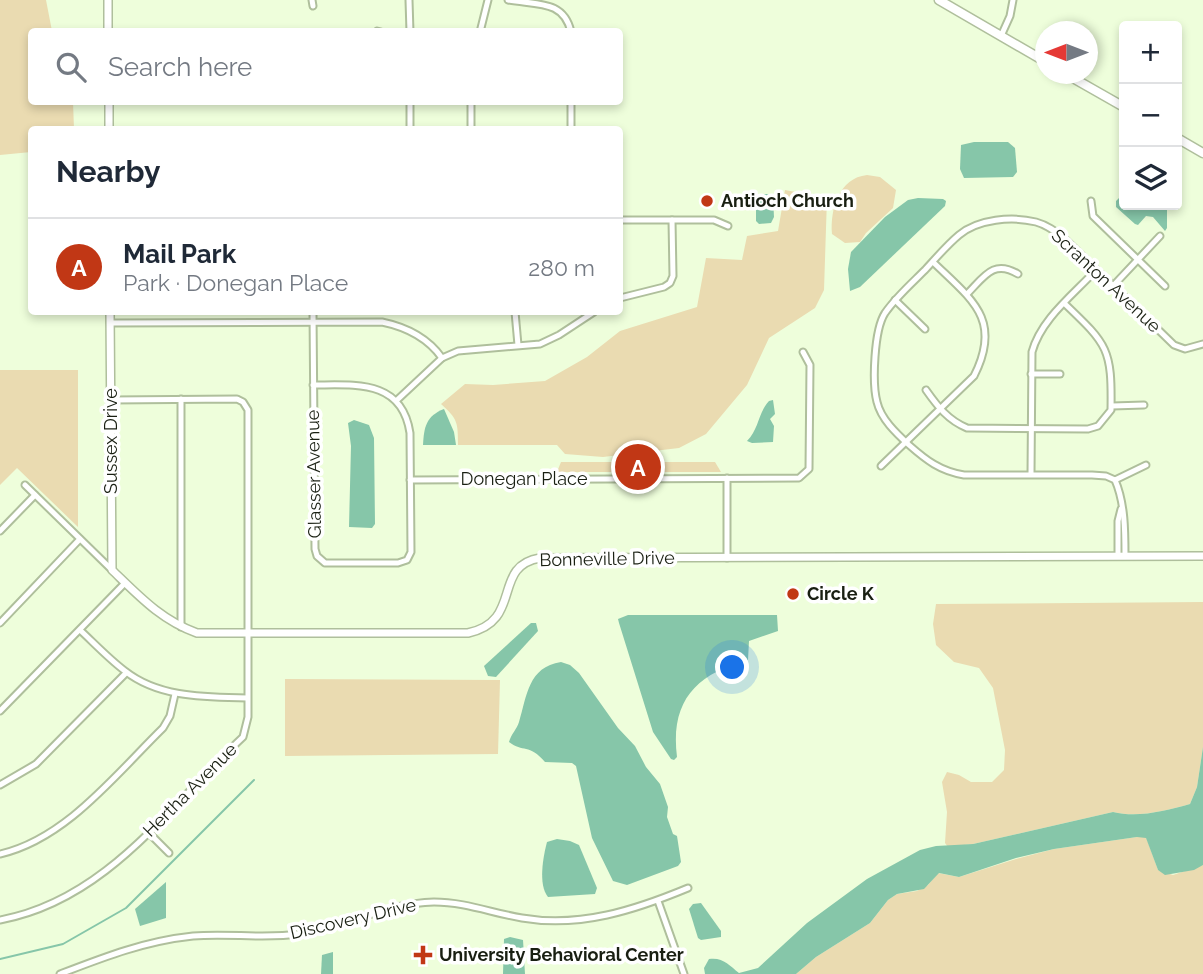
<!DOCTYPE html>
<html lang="en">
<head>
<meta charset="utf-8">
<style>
  :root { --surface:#fff; --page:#f6f6f7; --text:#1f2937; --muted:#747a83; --line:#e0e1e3; --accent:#c13715 }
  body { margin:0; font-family:Raleway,sans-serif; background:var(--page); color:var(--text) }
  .controls { position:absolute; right:21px; top:21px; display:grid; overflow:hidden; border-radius:7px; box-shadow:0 4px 10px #0003 }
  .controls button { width:63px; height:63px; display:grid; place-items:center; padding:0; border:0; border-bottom:2px solid var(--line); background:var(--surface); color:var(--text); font:35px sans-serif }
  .compass { position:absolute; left:1035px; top:21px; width:63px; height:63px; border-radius:50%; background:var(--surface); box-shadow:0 4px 10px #0003; rotate:270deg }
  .you { position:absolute; left:733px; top:668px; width:24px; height:24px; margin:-18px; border:5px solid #fff; border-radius:50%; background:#1a73e8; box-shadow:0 0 0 10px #1a73e833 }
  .badge { display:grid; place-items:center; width:46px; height:46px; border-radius:50%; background:var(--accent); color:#fff; font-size:23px; font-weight:700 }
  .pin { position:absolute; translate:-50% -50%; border:4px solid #fff; box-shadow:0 2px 7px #0006 }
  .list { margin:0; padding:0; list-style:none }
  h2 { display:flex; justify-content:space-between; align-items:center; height:91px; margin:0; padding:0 28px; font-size:30px }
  h2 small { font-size:23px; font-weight:400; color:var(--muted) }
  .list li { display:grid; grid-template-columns:46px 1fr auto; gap:21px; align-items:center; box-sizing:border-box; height:98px; padding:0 28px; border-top:2px solid var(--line) }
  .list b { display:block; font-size:26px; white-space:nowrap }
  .list p { margin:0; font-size:23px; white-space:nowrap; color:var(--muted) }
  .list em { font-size:23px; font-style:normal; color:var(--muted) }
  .icon { flex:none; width:38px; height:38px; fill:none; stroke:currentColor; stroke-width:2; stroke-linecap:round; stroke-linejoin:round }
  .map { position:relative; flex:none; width:1203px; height:974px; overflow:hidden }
  .search { position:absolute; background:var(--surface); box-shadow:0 4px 10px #0003; left:28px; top:28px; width:595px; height:77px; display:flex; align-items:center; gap:18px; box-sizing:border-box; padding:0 24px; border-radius:7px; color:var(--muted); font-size:26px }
  .panel { position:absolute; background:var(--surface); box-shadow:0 4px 10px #0003; left:28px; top:126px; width:595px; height:189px; border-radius:7px }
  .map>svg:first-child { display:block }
  .green { fill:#eadbb1 }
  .water { fill:#86c6a9 }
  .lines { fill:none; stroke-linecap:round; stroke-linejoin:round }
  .stream { stroke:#86c6a9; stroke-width:2 }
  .minor-casing { stroke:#afbf9c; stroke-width:9 }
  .tertiary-casing { stroke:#afbf9c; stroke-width:10 }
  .secondary-casing { stroke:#afbf9c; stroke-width:11 }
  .minor { stroke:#fff; stroke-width:5 }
  .tertiary { stroke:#fff; stroke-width:7 }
  .secondary { stroke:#fff; stroke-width:8 }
  .poi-dot { fill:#c13715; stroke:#fff; stroke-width:2.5 }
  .labels { text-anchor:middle; stroke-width:7; stroke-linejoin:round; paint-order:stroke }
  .poi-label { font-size:18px; font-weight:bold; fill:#191f12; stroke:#fff; text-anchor:start }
  .street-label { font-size:18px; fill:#191f12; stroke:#fff }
</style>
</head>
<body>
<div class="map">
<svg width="1203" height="974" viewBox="0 0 1203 974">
  <rect width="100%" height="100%" fill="#eefedb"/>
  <g class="green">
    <polygon points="0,0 46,0 52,31 32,32 32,102 73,102 74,129 32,130 31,152 0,155"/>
    <path d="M867,175l13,2 16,13 -3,18 -27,25 -6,9 -15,1 -13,-9c-2,-25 7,-56 35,-59z"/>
    <path d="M785,190l42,8 -3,92 -9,18 -46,30 -22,47 -41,49 -27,14 -76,9 -38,-3 -8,-9h-99c0,-22 0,-26 -17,-41l24,-20 28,1 52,-4 42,-24 33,-26 77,-24 9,-49 36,2 5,-24 31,-5z"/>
    <polygon points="0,370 78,370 78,527 17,468 0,485"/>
    <polygon points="561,462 715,462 721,472 557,472"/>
    <path d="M1203,602v145l-6,40 -7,17c-25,7 -52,14 -77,8l-140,32 -25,3 -3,-4 2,-31 -5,-30 5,-10 12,3 12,7h21l12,-12 1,-20 -12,-62 -14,-20 -25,-6 -18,-17 -3,-21 3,-20z"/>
    <polygon points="285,679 500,680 498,754 285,756"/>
    <polygon points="1137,837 1146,837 1158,870 1173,875 1203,865 1203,974 796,974 816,957 870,923 888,900 897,894 917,891 928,885 938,873 959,877 1016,859 1054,849"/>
  </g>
  <g class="water">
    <polygon points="974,142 1008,142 1015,148 1017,172 1013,177 964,178 960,169 961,145"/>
    <polygon points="762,194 768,194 773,198 774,217 771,223 759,224 756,221 756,196"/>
    <polygon points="918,198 943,199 946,201 945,206 860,287 850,291 848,269 851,252 885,217 908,200"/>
    <polygon points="1119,198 1124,198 1124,205 1167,205 1167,228 1165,231 1153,217 1146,216 1138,225 1135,224 1116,207 1116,201"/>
    <path d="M773,400l2,14 -5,5 4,7 -1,16 -21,1 -5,-2c12,-12 11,-28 22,-40z"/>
    <path d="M444,409l10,23 2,13h-33c1,-18 3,-29 21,-36z"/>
    <polygon points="354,420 369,425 374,438 375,524 372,528 349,527 351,446 348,423"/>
    <path d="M628,615h149l1,16 -29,10 -1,19c-52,14 -78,41 -71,97l-3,3 -3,-1 -18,-27 -34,-109 -1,-4z"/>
    <polygon points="531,623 536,623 538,631 496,677 488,676 484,666"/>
    <path d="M561,662l9,3 9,8 39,55 17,18 11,21 14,17 8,23 -1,10 6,17 4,2 4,26 -3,4 -51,19 -14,-4 -21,-43 -16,-72 -4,-3 -27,-1c-16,-19 -22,-9 -36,-20 2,-8 8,-13 10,-20 8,-26 9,-55 42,-60z"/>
    <path d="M1203,747v118l-9,5 -29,5 -7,-5 -12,-32 -9,-1 -83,12 -38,9 -57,19 -20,-4 -15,16 -27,5 -9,6 -18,23 -54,34 -20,17h-91l-1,-6 5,-9c14,-2 20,6 30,14l19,-5 49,-45 60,-44 53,-29 16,-4 37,-2 140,-32c25,6 52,-1 77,-8l7,-17z"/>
    <path d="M557,839l13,2 9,4 18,43 -2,6 -47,3c-10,-12 -5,-40 -1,-55z"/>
    <polygon points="166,882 166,918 140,926 135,909"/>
    <polygon points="701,903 721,931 721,937 701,940 698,938 689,909 693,904"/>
    <polygon points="510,937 523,940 525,974 503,974 504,939"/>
    <polygon points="333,952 333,974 321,974 322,955"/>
  </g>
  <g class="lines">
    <polyline class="stream" points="0,959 63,944 126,908 254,780"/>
    <g class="minor-casing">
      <g id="minor">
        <polyline points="312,0 313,6"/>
        <polyline points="409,0 410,32"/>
        <path d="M508,0c29,5 56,0 63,32"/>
        <polyline points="377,31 381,32"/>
        <polyline points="480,32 488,0"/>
        <polyline points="1001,36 1010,16 1013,0"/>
        <polyline points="471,102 471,130"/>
        <polyline points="571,102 571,130"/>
        <polyline points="410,130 410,102"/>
        <polyline points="1091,201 1093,216 1165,286"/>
        <polyline points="620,220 714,220 728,226"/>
        <polyline points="1113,286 1160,236"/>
        <path d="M967,294c17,-17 26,-35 51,-20"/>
        <polyline points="620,298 664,287 670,283 673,276 672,220"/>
        <polyline points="895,300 925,329"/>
        <path d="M313,312l2,237 2,7 8,7h73l9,-3 4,-8 -1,-119c-8,-54 -55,-48 -97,-48"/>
        <polyline points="515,312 518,345"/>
        <path d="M110,323l272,-1c24,5 46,16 60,36"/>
        <polyline points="1031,374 1060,374"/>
        <path d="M926,390c12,17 22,30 41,38l121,1 10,-3 13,-16c1,-61 -3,-65 -46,-106"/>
        <polyline points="181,399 181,627"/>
        <polyline points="396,401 442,358 458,351 540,344 559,335 594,312"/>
        <polyline points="1112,406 1144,405"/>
        <path d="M881,466l93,-90c29,-57 -3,-77 -41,-114"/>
        <path d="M1031,474l1,-122c9,-33 41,-57 64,-82"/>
        <polyline points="410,480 799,478 809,469 810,365 803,352"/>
        <polyline points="1115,480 1146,465"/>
        <polyline points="25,485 112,570"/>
        <polyline points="0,531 35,495"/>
        <polyline points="1118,556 1118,521 1121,509"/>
        <path d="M1125,556c0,-25 0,-53 -10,-76l-9,-4 -14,-1h-128c-24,-4 -38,-15 -55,-30 -13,-12 -28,-26 -32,-43 -5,-19 -3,-72 8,-89 11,-16 27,-30 40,-43 11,-12 22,-25 34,-35 19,-16 53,-19 77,-13 11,3 19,9 28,16l110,107 11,4 18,-5"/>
        <polyline points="727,558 727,478"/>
        <polyline points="0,623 80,539"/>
        <path d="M80,630c15,14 29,29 45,41 34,27 81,26 122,27"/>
        <polyline points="0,711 125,583"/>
        <polyline points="0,785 36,764 126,673"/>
        <polyline points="149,833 169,853"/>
        <path d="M0,854c66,-15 116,-80 163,-126l7,-12 5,-22"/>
        <polyline points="658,901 684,974"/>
        <path d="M0,920c107,-20 168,-113 243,-183l5,-20v-307l-5,-8 -6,-3 -126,1"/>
        <path d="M60,974c44,-17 85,-33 133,-38 35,-3 71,3 106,-2 46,-7 88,-31 135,-32 31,0 58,11 88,16 58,10 113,-8 166,-30"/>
      </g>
    </g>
    <g class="tertiary-casing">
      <g id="tertiary">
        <polyline points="108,0 108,32"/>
        <polyline points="109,102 109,130"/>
        <path d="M110,312l2,258c27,26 49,50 85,63h271c56,-12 23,-67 72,-75l663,-2"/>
      </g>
    </g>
    <g class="secondary-casing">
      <g id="secondary">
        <polyline points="939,0 1046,62"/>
        <polyline points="1066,74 1124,107"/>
        <polyline points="1177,138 1203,153"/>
      </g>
    </g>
    <use href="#minor" class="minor"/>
    <use href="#tertiary" class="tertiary"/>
    <use href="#secondary" class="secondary"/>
  </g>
  <g class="poi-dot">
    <circle cx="707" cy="201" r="7"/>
    <circle cx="793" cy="594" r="7"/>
    <path d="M419.5 944.5h7v7h7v7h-7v7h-7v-7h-7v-7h7z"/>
  </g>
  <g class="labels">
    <g class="poi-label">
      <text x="721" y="207">Antioch Church</text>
      <text x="807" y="600">Circle K</text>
      <text x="439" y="961">University Behavioral Center</text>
    </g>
    <g class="street-label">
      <text transform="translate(1106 281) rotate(43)" y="6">Scranton Avenue</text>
      <text transform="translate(111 441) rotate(-90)" y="6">Sussex Drive</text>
      <text transform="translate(314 474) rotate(-91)" y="6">Glasser Avenue</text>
      <text x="524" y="485">Donegan Place</text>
      <text transform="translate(607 559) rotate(-1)" y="6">Bonneville Drive</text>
      <text transform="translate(190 790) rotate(-45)" y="6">Hertha Avenue</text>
      <text transform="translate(353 919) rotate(-13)" y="6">Discovery Drive</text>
    </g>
  </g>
</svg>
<div class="controls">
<button>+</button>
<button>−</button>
<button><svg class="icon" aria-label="layers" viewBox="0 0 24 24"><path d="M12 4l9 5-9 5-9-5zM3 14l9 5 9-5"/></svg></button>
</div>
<svg class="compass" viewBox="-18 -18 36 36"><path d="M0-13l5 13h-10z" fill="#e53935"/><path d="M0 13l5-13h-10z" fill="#747a83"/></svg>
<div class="you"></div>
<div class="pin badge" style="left:638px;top:467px">A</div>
<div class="search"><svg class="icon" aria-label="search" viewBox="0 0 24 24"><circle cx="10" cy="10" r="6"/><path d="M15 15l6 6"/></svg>Search here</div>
<section class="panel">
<h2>Nearby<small></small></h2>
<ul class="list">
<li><span class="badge">A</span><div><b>Mail Park</b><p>Park · Donegan Place</p></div><em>280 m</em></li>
</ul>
</section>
</div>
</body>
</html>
